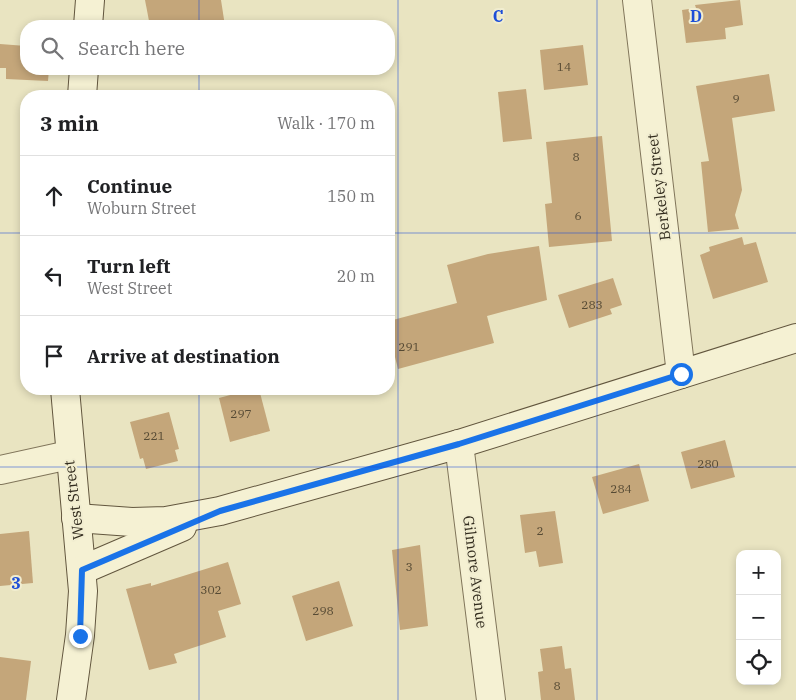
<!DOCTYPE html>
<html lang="en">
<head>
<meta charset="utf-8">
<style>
  :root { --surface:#fff; --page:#f6f6f6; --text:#202124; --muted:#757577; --line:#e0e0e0 }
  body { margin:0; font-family:"IBM Plex Serif",serif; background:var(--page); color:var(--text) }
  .controls { position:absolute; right:15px; bottom:15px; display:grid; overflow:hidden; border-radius:10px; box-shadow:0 2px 8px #0003 }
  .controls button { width:45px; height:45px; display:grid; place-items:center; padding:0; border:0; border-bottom:1px solid var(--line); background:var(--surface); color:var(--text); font:25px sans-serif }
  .stop { position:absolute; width:15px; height:15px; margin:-11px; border:4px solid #1a73e8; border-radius:50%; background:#fff }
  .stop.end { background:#1a73e8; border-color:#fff; box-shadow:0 1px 5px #0008 }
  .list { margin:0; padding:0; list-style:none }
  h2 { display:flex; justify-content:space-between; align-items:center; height:65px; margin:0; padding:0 20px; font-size:21px }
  h2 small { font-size:16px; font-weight:400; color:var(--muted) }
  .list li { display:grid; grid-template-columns:32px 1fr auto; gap:15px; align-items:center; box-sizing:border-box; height:80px; padding:0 20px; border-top:1px solid var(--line) }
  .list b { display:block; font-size:19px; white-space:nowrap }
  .list p { margin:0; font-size:16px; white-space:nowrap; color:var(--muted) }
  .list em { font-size:16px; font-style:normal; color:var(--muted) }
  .icon { flex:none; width:28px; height:28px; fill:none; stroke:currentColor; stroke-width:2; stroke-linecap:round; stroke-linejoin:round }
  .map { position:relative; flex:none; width:796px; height:700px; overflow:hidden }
  .search { position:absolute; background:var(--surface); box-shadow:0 2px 8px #0003; left:20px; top:20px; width:375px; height:55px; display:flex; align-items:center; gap:12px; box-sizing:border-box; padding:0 18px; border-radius:20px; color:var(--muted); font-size:19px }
  .panel { position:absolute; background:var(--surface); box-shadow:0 2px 8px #0003; left:20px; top:90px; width:375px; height:305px; border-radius:20px }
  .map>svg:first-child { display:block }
  .building { fill:#c4a67a }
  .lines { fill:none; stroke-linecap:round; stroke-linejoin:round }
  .street-casing { stroke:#80755a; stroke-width:30 }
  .secondary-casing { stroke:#62563e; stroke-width:30 }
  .street { stroke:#f5f1d3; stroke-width:28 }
  .secondary { stroke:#f5f1d3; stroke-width:28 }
  .route { stroke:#1a73e8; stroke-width:6 }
  .grid { fill:none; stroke:#1d4ed8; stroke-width:1; stroke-opacity:0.55 }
  .labels { text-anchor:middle; stroke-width:4; stroke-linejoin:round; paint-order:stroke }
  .number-label { font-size:12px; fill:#564a34 }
  .street-label { font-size:15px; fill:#312b1d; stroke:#f1edd0 }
  .grid-label { font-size:16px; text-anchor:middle; font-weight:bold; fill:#1d4ed8; stroke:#f1edd0; stroke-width:4; stroke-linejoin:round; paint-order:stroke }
</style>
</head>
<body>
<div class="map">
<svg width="796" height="700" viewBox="0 0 796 700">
  <rect width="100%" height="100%" fill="#e9e4c1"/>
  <g class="building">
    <polygon points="145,0 221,0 225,26 150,26"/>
    <polygon points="740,0 743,25 725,28 726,39 686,43 682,10 696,8 695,5"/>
    <polygon points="0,44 26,46 26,69 49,69 48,81 6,79 6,68 0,68"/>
    <polygon points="583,45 588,85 544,90 540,50"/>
    <polygon points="769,74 775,111 732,118 742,190 735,215 739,229 708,232 701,162 709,161 696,86"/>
    <polygon points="526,89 532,139 503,142 498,92"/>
    <polygon points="602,136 612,241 549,247 545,204 552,203 546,142"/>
    <polygon points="742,237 744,245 756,242 768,282 713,299 700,255 710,251 709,247"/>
    <polygon points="539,246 547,300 487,316 494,343 398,369 389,333 389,321 457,303 447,265 488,254"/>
    <polygon points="613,278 622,305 610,309 612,314 569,328 558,295"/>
    <polygon points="253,389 259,389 270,431 230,442 219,398"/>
    <polygon points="169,412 179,449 175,450 178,461 146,469 143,458 140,459 130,422"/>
    <polygon points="725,440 735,477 691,489 681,452"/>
    <polygon points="639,464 649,501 603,514 592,477"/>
    <polygon points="555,511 563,563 539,567 536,551 525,553 520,515"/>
    <polygon points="29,531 33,583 0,586 0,534"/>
    <polygon points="420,545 428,626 400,630 392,550"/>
    <polygon points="228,562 241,604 218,611 226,637 174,654 177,663 149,670 126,589 151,583 151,586"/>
    <polygon points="339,581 353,626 306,641 292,596"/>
    <polygon points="562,646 565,669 571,668 575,700 541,700 538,672 543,671 540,649"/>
    <polygon points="0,657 31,661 26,700 0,700"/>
  </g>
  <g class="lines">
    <g class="street-casing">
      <g id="street">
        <polyline points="637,0 681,374"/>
        <polyline points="459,444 491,700"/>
        <polyline points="0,470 69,455"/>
      </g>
    </g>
    <g class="secondary-casing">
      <g id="secondary">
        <polyline points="88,26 90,0"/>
        <polyline points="82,96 84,69"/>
        <polyline points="65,389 83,591 80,635 71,700"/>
        <polyline points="76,518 132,522 166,521 220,511 459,444 796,338"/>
        <polyline points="82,570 182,527"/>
      </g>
    </g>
    <use href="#street" class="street"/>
    <use href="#secondary" class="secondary"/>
  </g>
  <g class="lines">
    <polyline class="route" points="80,636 82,570 220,511 459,444 681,374"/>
  </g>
  <path class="grid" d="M199,0v26M398,0v700M597,0v700M199,69v27M0,233h26M389,233h407M199,389v311M0,467h796"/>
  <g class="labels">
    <g class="number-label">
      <text x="564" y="71">14</text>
      <text x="736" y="103">9</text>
      <text x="576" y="161">8</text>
      <text x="578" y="220">6</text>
      <text x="592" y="309">283</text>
      <text x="409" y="351">291</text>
      <text x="241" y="418">297</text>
      <text x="154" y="440">221</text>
      <text x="708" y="468">280</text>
      <text x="621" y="493">284</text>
      <text x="540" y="535">2</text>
      <text x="409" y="571">3</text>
      <text x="211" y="594">302</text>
      <text x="323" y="615">298</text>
      <text x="557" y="690">8</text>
    </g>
    <g class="street-label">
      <text transform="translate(659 187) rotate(-97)" y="5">Berkeley Street</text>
      <text transform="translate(74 500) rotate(-97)" y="5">West Street</text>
      <text transform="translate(475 572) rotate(83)" y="5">Gilmore Avenue</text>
    </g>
  </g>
  <g class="grid-label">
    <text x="498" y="22">C</text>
    <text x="696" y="22">D</text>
    <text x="16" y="589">3</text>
  </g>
</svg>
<div class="controls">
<button>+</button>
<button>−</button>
<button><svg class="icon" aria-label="locate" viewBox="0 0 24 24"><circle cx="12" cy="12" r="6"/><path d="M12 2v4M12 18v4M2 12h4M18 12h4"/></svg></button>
</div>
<div class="stop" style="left:681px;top:374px"></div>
<div class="stop end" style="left:80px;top:636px"></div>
<div class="search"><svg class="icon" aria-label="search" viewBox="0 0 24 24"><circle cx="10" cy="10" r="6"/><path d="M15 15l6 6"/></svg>Search here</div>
<section class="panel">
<h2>3 min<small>Walk · 170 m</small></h2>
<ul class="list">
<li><svg class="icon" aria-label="ahead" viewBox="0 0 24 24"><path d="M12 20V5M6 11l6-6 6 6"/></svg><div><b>Continue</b><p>Woburn Street</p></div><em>150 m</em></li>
<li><svg class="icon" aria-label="left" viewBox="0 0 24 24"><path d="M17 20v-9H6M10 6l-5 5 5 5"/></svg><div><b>Turn left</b><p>West Street</p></div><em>20 m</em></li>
<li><svg class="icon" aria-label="arrive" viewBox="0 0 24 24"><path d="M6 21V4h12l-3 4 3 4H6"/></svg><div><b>Arrive at destination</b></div></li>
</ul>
</section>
</div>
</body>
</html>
